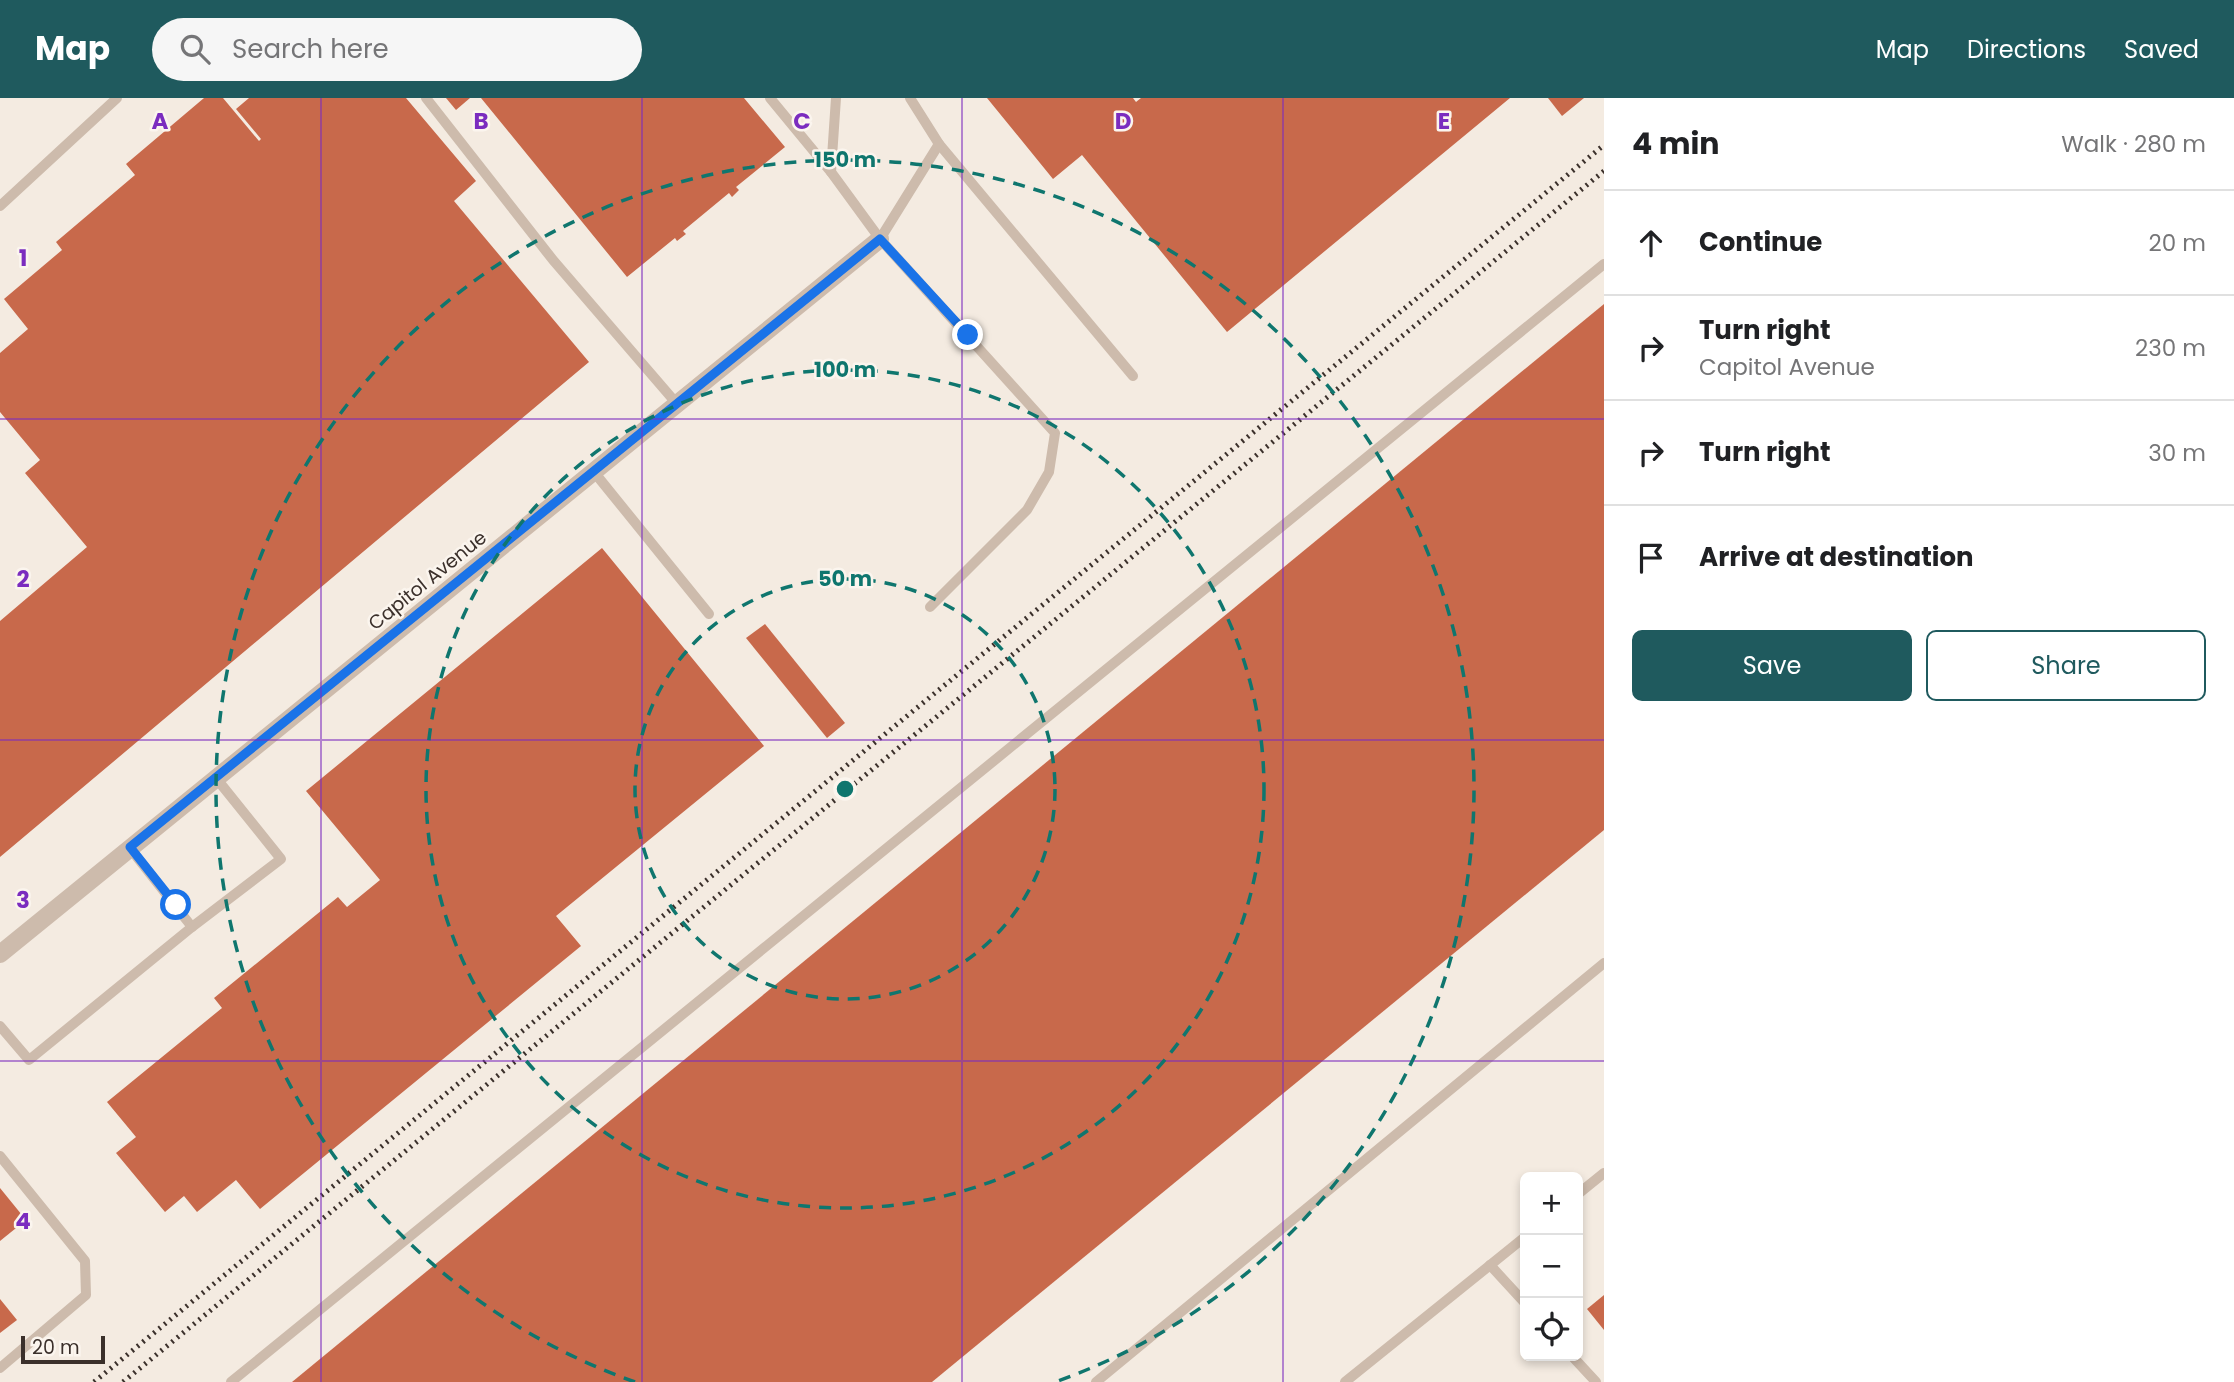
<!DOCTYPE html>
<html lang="en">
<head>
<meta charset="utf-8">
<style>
  :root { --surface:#fff; --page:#f6f6f6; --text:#202124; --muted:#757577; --line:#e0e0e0; --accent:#1f5a5e }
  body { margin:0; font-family:Poppins,sans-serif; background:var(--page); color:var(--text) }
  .controls { position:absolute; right:21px; bottom:21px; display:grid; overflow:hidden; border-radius:10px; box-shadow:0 4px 10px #0003 }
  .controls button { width:63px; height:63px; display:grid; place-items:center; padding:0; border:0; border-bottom:2px solid var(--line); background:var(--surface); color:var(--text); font:35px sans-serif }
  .scale { position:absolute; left:21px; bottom:18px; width:84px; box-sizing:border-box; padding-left:7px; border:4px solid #3b302b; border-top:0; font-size:19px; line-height:24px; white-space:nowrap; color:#3b302b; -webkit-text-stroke:5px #fbf5ee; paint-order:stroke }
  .stop { position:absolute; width:21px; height:21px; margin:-16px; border:5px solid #1a73e8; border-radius:50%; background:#fff }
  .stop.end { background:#1a73e8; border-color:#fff; box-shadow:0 2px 7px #0008 }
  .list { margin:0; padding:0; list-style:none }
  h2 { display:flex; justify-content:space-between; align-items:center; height:91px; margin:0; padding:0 28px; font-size:30px }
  h2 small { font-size:23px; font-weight:400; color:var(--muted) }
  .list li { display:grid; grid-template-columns:46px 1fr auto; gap:21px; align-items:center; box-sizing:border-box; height:105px; padding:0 28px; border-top:2px solid var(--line) }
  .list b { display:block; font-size:26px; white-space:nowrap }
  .list p { margin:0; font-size:23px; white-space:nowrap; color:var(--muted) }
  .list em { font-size:23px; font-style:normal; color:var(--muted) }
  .actions { display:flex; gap:14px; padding:21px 28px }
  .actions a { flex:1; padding:16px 0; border:2px solid var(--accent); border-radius:10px; text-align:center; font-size:24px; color:var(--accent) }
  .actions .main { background:var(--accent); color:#fff }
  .icon { flex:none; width:38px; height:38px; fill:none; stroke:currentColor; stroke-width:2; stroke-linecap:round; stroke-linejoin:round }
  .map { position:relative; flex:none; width:1604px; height:1284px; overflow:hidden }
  header { display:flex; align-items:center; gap:42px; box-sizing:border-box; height:98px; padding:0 35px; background:var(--accent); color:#fff }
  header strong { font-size:33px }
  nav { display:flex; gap:38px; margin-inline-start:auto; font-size:24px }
  .search { width:490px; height:63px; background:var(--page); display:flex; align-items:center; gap:18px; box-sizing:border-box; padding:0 24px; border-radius:38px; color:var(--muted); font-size:26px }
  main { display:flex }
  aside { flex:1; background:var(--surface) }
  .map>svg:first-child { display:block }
  .building { fill:#c8694b }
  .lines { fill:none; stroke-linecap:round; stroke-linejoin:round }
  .lane { stroke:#cdbbac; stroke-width:10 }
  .street { stroke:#cdbbac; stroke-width:18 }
  .rail { stroke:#3b302b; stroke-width:5; stroke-dasharray:2 5; stroke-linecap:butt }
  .route { stroke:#1a73e8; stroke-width:9 }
  .grid { fill:none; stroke:#7b2cbf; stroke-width:2; stroke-opacity:0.55 }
  .ring { fill:none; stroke:#0f766e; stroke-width:3.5; stroke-dasharray:12 9 }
  .labels { text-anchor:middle; stroke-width:5; stroke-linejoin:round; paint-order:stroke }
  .street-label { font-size:19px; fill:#3b302b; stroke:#fbf5ee }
  .grid-label { font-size:23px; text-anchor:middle; font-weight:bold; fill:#7b2cbf; stroke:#fbf5ee; stroke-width:5; stroke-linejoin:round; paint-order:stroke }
  .centre { fill:#0f766e; stroke:#fbf5ee; stroke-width:3.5 }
  .ring-label { font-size:21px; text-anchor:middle; font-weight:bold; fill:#0f766e; stroke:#fbf5ee; stroke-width:5; stroke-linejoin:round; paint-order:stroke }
</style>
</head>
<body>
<header>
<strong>Map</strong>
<div class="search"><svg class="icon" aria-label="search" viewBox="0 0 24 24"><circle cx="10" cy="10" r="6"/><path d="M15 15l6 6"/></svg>Search here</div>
<nav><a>Map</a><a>Directions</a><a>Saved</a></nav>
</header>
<main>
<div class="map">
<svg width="1604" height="1284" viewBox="0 0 1604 1284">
  <rect width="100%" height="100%" fill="#f4ebe1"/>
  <g class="building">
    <polygon points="204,0 223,0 259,43 261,41 236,11 249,0 406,0 476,83 454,103 589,264 0,759 0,523 87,449 25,375 40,362 0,314 0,255 28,231 4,201 62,152 56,144 135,77 126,66"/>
    <polygon points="446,0 470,0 456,12"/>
    <polygon points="481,0 744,0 785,49 736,89 739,92 732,99 729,95 683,133 686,136 677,143 675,140 627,179"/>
    <polygon points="987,0 1133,0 1136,4 1141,0 1510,0 1227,234 1082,57 1053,81"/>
    <polygon points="1548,0 1584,0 1562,18"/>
    <polygon points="1604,206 1604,732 932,1284 292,1284"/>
    <polygon points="602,450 764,648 556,818 581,848 260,1111 236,1082 197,1114 184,1098 165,1114 116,1055 136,1039 107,1004 222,910 214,900 338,799 347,809 380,782 306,693"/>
    <polygon points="765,526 845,625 827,640 746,540"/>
    <polygon points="0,1090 26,1122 0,1143"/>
    <polygon points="1604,1197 1604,1232 1587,1211"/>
    <polygon points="0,1201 17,1222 0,1235"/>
  </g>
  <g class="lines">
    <g class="lane">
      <polyline points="426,0 553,162 677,306"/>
      <polyline points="770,0 831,74"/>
      <polyline points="836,0 831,74 880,141 1055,335 1049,374 1027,412 930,509"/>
      <polyline points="939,46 1133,278"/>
      <polyline points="0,108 117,0"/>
      <polyline points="880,141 939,46 910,0"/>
      <polyline points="594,374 709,516"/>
      <polyline points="129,749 192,829"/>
      <polyline points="0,928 29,962 192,829 281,761 216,680"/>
      <polyline points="0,1058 85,1163 86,1197 0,1270"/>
      <polyline points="1578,1096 1604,1075"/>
      <polyline points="1490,1167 1525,1205"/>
      <polyline points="1572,1258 1596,1284"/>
      <polyline points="231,1284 1604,166"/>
      <polyline points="1096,1284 1604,865"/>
      <polyline points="1345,1284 1525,1139"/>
    </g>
    <polyline class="street" points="0,856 880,141"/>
    <g class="rail">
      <polyline points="94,1284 1604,47"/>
      <polyline points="123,1284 1604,73"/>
    </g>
  </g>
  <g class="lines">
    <polyline class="route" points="176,807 130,749 880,141 968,237"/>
  </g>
  <path class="grid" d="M321,0v1284M642,0v1284M962,0v1284M1283,0v1284M0,321h1604M0,642h1604M0,963h1604"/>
  <g class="ring">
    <circle cx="845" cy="691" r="210"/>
    <circle cx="845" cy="691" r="419"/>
    <path d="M635 1284A629 629 0 1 1 1055 1284"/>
  </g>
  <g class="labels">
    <g class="street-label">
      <text transform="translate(427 482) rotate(-39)" y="7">Capitol Avenue</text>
    </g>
  </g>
  <g class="grid-label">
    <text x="160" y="31">A</text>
    <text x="481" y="31">B</text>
    <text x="802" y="31">C</text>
    <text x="1123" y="31">D</text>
    <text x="1444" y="31">E</text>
    <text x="23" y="168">1</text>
    <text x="23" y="489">2</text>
    <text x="23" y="810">3</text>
    <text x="23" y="1131">4</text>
  </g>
  <circle cx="845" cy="691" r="10" class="centre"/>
  <g class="ring-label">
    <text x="845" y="69">150 m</text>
    <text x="845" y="279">100 m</text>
    <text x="845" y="488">50 m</text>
  </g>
</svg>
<div class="controls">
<button>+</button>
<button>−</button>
<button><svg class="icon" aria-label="locate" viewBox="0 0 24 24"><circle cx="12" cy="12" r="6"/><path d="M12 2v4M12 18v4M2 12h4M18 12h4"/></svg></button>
</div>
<div class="scale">20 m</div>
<div class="stop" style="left:176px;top:807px"></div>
<div class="stop end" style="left:968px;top:237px"></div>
</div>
<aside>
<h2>4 min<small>Walk · 280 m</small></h2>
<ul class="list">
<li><svg class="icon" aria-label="ahead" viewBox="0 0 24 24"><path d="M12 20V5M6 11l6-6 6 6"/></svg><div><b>Continue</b></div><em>20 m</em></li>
<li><svg class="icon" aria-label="right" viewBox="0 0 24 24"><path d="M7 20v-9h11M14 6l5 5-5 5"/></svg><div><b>Turn right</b><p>Capitol Avenue</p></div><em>230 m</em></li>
<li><svg class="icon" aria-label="right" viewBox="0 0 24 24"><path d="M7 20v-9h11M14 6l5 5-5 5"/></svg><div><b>Turn right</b></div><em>30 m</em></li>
<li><svg class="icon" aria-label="arrive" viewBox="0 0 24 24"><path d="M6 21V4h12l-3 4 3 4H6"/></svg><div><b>Arrive at destination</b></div></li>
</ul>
<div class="actions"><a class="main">Save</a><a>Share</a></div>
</aside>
</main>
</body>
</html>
